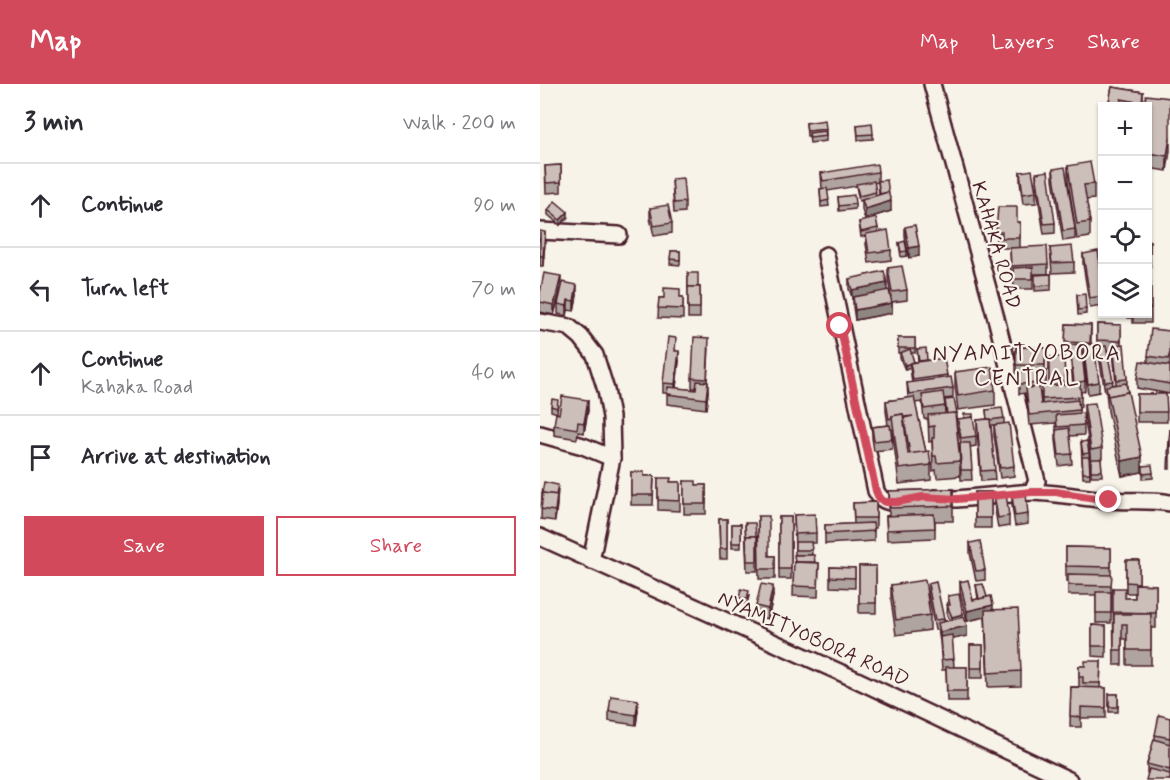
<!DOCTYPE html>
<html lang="en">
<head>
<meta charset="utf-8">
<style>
  :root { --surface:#fff; --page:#f7f7f7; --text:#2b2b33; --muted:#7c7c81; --line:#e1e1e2; --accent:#d1495b }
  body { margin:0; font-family:Mynerve,sans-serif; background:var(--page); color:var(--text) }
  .controls { position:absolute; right:18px; top:18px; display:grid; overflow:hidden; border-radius:0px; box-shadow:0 2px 4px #0004 }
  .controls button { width:54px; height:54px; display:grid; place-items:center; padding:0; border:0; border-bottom:2px solid var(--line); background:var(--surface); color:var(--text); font:30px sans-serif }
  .stop { position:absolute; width:18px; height:18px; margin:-14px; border:4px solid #d1495b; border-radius:50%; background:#fff }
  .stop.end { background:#d1495b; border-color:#fff; box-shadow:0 2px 6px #0008 }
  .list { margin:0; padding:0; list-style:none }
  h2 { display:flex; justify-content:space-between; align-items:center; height:78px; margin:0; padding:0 24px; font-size:26px }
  h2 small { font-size:20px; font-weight:400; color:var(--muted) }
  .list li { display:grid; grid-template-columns:39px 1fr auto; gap:18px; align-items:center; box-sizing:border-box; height:84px; padding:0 24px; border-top:2px solid var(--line) }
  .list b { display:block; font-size:22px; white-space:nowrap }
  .list p { margin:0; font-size:20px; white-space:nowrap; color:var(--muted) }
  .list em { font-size:20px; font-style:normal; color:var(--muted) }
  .actions { display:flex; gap:12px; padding:18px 24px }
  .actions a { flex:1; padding:14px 0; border:2px solid var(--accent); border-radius:0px; text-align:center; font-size:21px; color:var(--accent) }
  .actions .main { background:var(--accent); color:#fff }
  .icon { flex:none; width:33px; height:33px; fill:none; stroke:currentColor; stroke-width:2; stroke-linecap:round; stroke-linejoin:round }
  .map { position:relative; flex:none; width:630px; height:696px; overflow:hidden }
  header { display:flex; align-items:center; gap:36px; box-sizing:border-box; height:84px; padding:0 30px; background:var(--accent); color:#fff }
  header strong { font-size:28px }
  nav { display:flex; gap:33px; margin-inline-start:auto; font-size:21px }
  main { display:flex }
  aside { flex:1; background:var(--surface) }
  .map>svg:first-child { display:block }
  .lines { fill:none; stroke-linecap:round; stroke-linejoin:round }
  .minor-casing { stroke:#4a1f2b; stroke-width:20 }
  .minor { stroke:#f7f3e8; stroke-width:15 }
  .wall { fill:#afa49f; stroke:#4a1f2b; stroke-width:1.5; fill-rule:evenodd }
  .shaded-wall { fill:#8f8682; stroke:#4a1f2b; stroke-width:1.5 }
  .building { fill:#ccbfb9; stroke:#4a1f2b; stroke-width:1.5 }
  .route { stroke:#d1495b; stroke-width:8 }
  .labels { text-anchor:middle; stroke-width:4.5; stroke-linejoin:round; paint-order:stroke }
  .street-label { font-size:20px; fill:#4a1f2b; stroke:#f7f3e8 }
  .quarter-label { font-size:22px; letter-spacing:1.5px; fill:#4a1f2b; stroke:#f7f3e8 }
</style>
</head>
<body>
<header>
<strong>Map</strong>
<nav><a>Map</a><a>Layers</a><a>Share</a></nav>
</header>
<main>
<aside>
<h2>3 min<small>Walk · 200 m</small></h2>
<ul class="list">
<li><svg class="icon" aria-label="ahead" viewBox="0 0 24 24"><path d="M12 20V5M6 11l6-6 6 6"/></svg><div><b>Continue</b></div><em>90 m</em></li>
<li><svg class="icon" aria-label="left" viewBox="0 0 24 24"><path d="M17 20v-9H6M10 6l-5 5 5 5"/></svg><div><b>Turn left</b></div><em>70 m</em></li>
<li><svg class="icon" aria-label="ahead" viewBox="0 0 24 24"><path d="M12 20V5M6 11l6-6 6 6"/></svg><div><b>Continue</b><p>Kahaka Road</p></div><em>40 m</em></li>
<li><svg class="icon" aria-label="arrive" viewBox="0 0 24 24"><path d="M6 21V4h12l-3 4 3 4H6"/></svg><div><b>Arrive at destination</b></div></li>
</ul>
<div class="actions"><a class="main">Save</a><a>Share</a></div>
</aside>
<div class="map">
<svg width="630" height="696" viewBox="0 0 630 696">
  <rect width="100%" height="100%" fill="#f7f3e8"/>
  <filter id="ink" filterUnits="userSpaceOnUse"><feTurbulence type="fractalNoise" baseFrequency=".0167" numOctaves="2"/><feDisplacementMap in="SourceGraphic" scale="12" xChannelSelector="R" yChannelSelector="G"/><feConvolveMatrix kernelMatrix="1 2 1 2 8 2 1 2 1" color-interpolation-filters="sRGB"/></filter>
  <g filter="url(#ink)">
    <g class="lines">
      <g class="minor-casing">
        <g id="minor">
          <path d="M392,0l64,234 41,163 -5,11c26,1 51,6 76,8 21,2 42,-1 62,3"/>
          <polyline points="0,147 79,151"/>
          <path d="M286,171l50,236c7,14 17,12 31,9"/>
          <polyline points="0,238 29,243 41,253 55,271 66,306 71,333 72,374 51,477"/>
          <polyline points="0,350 43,362 72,374"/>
          <polyline points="394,414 417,415 492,408"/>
          <polyline points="0,453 315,595 529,696"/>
        </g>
      </g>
      <use href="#minor" class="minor"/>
    </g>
    <g class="wall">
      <polygon points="572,3 603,8 603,22 568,22"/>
      <polygon points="630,14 627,87 608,84 608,22"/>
      <polygon points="266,39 286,45 286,57 270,59 269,52 267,52"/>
      <polygon points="317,41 333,50 333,55 318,56"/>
      <polygon points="562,57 562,78 561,78 561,63"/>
      <polygon points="21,81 21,108 6,109 5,82"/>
      <polygon points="528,82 554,100 554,115 546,116 550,138 550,153 537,155 528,97"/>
      <polygon points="513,85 535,145 535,155 523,157 513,95"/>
      <path d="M338,88v9l13,30 -26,8 -3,-9v-10h2l-5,1 -3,-15 -29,5 2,15 -8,1 -1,-18h2l-1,-16zM338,98l1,13 -3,1 -2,-13z"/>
      <polygon points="480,88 496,108 496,119 483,120 480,98"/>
      <polygon points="496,89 515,139 515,149 504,150 496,99"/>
      <polygon points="132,95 145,118 145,128 134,129"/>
      <polygon points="298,113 315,120 315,125 299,127"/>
      <polygon points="110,124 132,139 132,149 114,152 110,134"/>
      <polygon points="8,126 28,133 20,141 8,131"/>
      <polygon points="319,138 338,144 338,148 351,166 351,176 329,179 326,160 326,152 321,153"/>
      <polygon points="477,138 480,138 480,164 508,180 508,190 493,190 493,205 474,205 473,192 471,192 470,164 462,164 462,158 456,158 456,148"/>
      <polygon points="365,143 379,172 369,174 365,153"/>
      <polygon points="0,147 5,158 3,182 0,182"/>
      <polygon points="608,157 610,157 611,239 593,239 593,234 588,234 588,230 608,230"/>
      <polygon points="359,159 367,167 367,172 361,173"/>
      <polygon points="510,164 534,178 534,188 512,189"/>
      <polygon points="131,167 140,167 140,181 130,180"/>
      <polygon points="543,170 562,194 562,222 550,224 543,180"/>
      <polygon points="348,184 367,206 367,216 352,218 352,229 315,236 313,223 313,216 309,205 309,195 347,206 351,213 348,194"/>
      <polygon points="148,189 158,203 160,203 160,234 148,234"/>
      <polygon points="511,190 511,206 495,207 495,191"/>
      <polygon points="21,202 14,231 0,228 0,209"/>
      <polygon points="37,211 34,227 28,226 27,232 18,230 18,220"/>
      <polygon points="537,211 546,225 546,230 538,231"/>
      <polygon points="143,213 143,235 118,234 119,214"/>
      <path d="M526,240l25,1v20l8,37v10l-11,2 -5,-42h-1l3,29v10l-4,1v15l-2,1v5l5,12v10l-14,1 2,28 -13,2 -3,-26v-17l-27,2 -3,-32 -7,1v-19h-3v-28l29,1v23h1v15h3v-29h15l1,28h8l-3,-33h-5zM500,309h2v10l-1,1z"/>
      <path d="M557,240l24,1v19l6,35v9l15,84 -20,4 -14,-65 -2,-19h-1l-6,-35v-7h-2zM567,267h6l3,33 -3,1z"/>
      <polygon points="630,247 630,279 629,282 630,282 630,310 597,304 597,294 608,278 608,272"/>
      <polygon points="358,254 375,254 375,269 371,269 374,278 378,278 377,265 387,276 407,291 407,294 413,304 413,314 404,315 405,330 407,330 405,321 417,329 417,334 416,335 420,377 420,392 397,394 396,386 393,387 392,357 389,358 388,335 384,335 382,318 375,319 386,368 391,381 391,396 359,400 352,345 350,345 352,355 352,365 334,367 332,354 332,343 348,341 346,327 346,317 368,314 367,299 372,299 370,284 365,286 360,274 360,269 358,269"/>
      <polygon points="169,264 167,298 168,308 166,325 127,320 127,309 123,309 123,299 136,267 139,277 136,304 156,306 156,304 152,304 152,294"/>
      <polygon points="415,288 455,306 455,321 418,326 415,303"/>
      <polygon points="597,310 626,310 627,338 597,338"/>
      <polygon points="544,320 562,364 562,374 559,375 561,375 562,392 551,392 551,376 544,330"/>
      <polygon points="18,321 17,329 11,327 11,322"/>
      <polygon points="48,326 44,349 38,348 37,355 14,351 14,341 19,330"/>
      <polygon points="446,326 464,334 464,339 474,382 474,392 460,394 454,351 454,341 451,341 455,396 441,397 437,346 437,336 447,335"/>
      <polygon points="418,335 436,352 436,362 430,363 432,396 421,396 420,369 420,359 421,359 418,345"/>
      <polygon points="630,345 630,385 628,385"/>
      <polygon points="541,358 549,369 550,394 543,394"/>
      <polygon points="603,382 613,389 613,394 603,395"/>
      <polygon points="91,388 104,392 114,392 113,421 91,421"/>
      <polygon points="118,394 130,398 140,398 140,427 118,426"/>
      <polygon points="144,397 156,401 166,401 166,430 144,430"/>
      <polygon points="413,405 413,437 395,437 395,454 347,456 346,432 349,431 349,407"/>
      <polygon points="18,406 15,437 1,435 2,409"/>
      <rect x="435" y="408" width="16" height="36"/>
      <polygon points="454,410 469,432 469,442 458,444 454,420"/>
      <polygon points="472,412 488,430 488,440 475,442 472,422"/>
      <polygon points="336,418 336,444 334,444 334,457 285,460 285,441 314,440 313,419"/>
      <polygon points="254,431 276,449 276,459 271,459 272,471 255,471"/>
      <polygon points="218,432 229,472 235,472 235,495 219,495"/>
      <rect x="239" y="433" width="12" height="62"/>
      <polygon points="179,435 187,435 187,475 180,475"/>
      <polygon points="205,439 216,452 217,452 217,487 207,487"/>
      <rect x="192" y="440" width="9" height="24"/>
      <polygon points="430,459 445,486 445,496 436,497 430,469"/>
      <polygon points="526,463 571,464 571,539 556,539 556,511 528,511 528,497 526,497"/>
      <polygon points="586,476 599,476 599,500 616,501 616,544 611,544 611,581 587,581 587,555 582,555 582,581 574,581 573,504 585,514 595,514 595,509 586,509"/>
      <polygon points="254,478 279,479 278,513 253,512"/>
      <rect x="319" y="482" width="17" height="47"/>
      <polygon points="290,483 315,484 315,504 290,503"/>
      <polygon points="420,498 433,516 438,515 436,501 447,513 481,587 481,602 448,603 445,533 427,537 420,508"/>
      <polygon points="388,500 404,535 404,537 410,536 407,531 408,512 423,533 427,552 412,555 414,583 427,583 427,617 407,617 406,586 402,586 400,557 398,546 395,546 388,510"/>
      <polygon points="351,501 390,531 390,546 356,551 351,516"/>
      <polygon points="209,512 207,520 199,519 199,514"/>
      <polygon points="233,512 228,535 216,532 216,522"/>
      <polygon points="552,541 566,542 566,573 552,572"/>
      <rect x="430" y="561" width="13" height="33"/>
      <polygon points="561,577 560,604 566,604 566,634 541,634 541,643 530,643 531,603 543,603 539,603 539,582 545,582"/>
      <rect x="569" y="610" width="9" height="18"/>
      <polygon points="98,626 96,641 69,637 69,627"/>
      <polygon points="630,634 630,696 607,689 607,680 615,655 615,651"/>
    </g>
    <g class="shaded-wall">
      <polygon points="630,53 630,67 627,87 627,72"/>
      <polygon points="351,117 351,127 325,135 325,125"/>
      <polygon points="28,128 28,133 20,141 20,136"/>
      <polygon points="5,148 5,158 3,182 3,172"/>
      <polygon points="379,162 379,172 369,174 369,164"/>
      <polygon points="21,192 21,202 14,231 14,221"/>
      <polygon points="347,199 347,209 313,213 312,216 312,206"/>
      <polygon points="37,201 37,211 34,227 34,217"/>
      <polygon points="28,216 28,226 27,232 27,222"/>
      <polygon points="352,219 352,229 315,236 315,226"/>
      <polygon points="139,267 139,277 135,310 135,300"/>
      <polygon points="370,279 370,284 365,286 365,281"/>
      <polygon points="168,298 168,308 166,325 166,315"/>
      <polygon points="48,316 48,326 44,349 44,339"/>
      <polygon points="602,373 602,388 582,392 582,377"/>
      <polygon points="17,411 17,421 15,437 15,427"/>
      <polygon points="233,502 233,512 228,535 228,525"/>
      <polygon points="453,521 453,531 427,537 427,527"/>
      <polygon points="423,530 423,540 412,543 412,533"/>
      <polygon points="427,542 427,552 401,558 400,548"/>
      <polygon points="98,616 98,626 96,641 96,631"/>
    </g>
    <g class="building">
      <polygon points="572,3 603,8 602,19 581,15 580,22 568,22"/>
      <polygon points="606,11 630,14 630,53 627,72 608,69 608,22 604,22"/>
      <polygon points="285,36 286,45 267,47 266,39"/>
      <polygon points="332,39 333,50 318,51 317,41"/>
      <polygon points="285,47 286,52 270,54 269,49"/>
      <polygon points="550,78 554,100 544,101 550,138 537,140 528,82"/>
      <polygon points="337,80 338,88 283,97 281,89"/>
      <polygon points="21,81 21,98 6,99 5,82"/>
      <polygon points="525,83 535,145 523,147 513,85"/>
      <polygon points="492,86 496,108 483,110 480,88"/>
      <polygon points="508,87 515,139 504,140 496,89"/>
      <polygon points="143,94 145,118 134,119 132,95"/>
      <polygon points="347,96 349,110 348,108 340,110 338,97"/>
      <polygon points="334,97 336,108 319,112 316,100"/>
      <polygon points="287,104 289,116 281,118 280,105"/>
      <polygon points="348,108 351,117 325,125 322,116"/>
      <polygon points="314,111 315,120 299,122 298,113"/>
      <polygon points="15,117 28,128 20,136 8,126"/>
      <polygon points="128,121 132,139 114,142 110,124"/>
      <polygon points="458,123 477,123 477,138 480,138 480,154 462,154 462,148 456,148"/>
      <polygon points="336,134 338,144 321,148 319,138"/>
      <polygon points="375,141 379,162 369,164 365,143"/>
      <polygon points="348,146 351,166 329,169 326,150"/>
      <polygon points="0,147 5,148 3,172 0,172"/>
      <polygon points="365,157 367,167 361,168 359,159"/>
      <polygon points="608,157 610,157 611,224 608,224"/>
      <polygon points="507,162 508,180 471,182 470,164"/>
      <polygon points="532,162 534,178 512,179 510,164"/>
      <polygon points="131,167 140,167 140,176 130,175"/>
      <polygon points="558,167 562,194 562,212 550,214 543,170"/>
      <polygon points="362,182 367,206 352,208 348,184"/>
      <polygon points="493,183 493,195 474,195 473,184"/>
      <polygon points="344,187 347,199 312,206 309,195"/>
      <polygon points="4,189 21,192 14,221 0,218 0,209"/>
      <polygon points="148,189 158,189 158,203 148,203 148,205"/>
      <polygon points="511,190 511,201 495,202 495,191"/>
      <polygon points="23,198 37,201 34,217 28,216 27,222 18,220"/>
      <rect x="148" y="203" width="12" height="21"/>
      <polygon points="124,204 140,205 140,213 143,213 143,225 118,224 119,214 124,214"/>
      <polygon points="349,206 352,219 315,226 313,213"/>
      <polygon points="545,210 546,225 538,226 537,211"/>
      <polygon points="526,240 551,241 550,259 525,258"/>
      <polygon points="557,240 581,241 581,257 557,256"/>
      <polygon points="611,245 630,247 630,269 628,275 608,272"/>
      <polygon points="128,253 136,254 135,267 139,267 135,300 123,299"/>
      <polygon points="154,253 169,254 167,295 152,294"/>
      <rect x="358" y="254" width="17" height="10"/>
      <polygon points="541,260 545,297 534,299 530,261"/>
      <polygon points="554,260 559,298 548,300 543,261"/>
      <polygon points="584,260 587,295 577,296 573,261"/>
      <polygon points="566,262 573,297 565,298 559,263"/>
      <polygon points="476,263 505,264 505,281 476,281"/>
      <polygon points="386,264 387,276 379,277 377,265"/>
      <polygon points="370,265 374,278 365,281 360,269"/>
      <polygon points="509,273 524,273 525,297 509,297"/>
      <polygon points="404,274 407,291 373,296 370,279"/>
      <polygon points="600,277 630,282 630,300 597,294"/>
      <polygon points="452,283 455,306 418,312 415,288"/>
      <polygon points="506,287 506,299 479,300 479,288"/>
      <polygon points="411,293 413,304 369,310 367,299"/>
      <polygon points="157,297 168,298 166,315 127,310 128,303 156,306"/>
      <polygon points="586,299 588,309 588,308 568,312 566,302"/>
      <polygon points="540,300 541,313 502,315 502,302"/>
      <polygon points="499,303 501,320 538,316 539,326 489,331 486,304"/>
      <polygon points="403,308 405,322 384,325 382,311"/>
      <polygon points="588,308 602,373 582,377 568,312"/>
      <polygon points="597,310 626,310 627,328 597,328"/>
      <polygon points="22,312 48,316 44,339 38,338 37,345 14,341 16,329 19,330"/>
      <polygon points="374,313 386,368 370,370 364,334 373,332 363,333 363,330 352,332 352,334 349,335 346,317"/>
      <polygon points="12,315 18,316 17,324 11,322"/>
      <polygon points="414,315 417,329 407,330 405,316"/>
      <polygon points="555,319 562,364 551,366 544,320"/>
      <polygon points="462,324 464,334 450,336 450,335 447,335 446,326"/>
      <polygon points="415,329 420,377 397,379 396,372 393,372 392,354 394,354 394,342 389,343 388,331"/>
      <polygon points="543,329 544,341 517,343 516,331"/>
      <polygon points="363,330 368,370 389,367 391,381 359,385 352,332"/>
      <polygon points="424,330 433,330 433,334 433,333 424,334"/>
      <polygon points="433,333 436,352 421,354 418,335"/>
      <polygon points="450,335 455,386 441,387 437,336"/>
      <polygon points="469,339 474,382 460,384 454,341"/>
      <polygon points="350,341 352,355 334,357 332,343"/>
      <polygon points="529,344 532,370 519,371 516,346"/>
      <polygon points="630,345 630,371 628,370"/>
      <polygon points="547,357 549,369 543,370 541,358"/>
      <polygon points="420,359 430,359 432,386 421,386"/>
      <polygon points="542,373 549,373 550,389 543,389"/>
      <polygon points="551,375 561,375 562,387 551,387"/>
      <polygon points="612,381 613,389 603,390 603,382"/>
      <polygon points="91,388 104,388 104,392 114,392 113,411 91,411"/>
      <polygon points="118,394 131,394 130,398 140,398 140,417 118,416"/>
      <polygon points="144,397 156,397 156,401 166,401 166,420 144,420"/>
      <polygon points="4,398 18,401 16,411 2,409"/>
      <polygon points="413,405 413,422 350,424 349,407"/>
      <rect x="435" y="408" width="16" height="26"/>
      <polygon points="3,409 17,411 15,427 1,425"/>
      <polygon points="466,409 469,432 458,434 454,410"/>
      <polygon points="486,410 488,430 475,432 472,412"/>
      <polygon points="336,418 336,434 314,434 313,419"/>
      <polygon points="275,430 276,449 255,450 254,431"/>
      <polygon points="394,430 395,444 347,446 346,432"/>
      <polygon points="218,432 229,432 229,472 235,472 235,485 219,485"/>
      <rect x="239" y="433" width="12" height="52"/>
      <polygon points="179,435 187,435 187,465 180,465"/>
      <polygon points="205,439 215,439 216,452 206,452 206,455"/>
      <polygon points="333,439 334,447 285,450 285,441"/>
      <rect x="192" y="440" width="9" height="19"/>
      <polygon points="206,452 217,452 217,477 207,477"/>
      <polygon points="440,457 445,486 436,487 430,459"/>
      <polygon points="255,458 271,458 272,466 255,466"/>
      <polygon points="526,463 571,464 571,483 526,482"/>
      <polygon points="254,471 274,471 275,478 255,478"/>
      <polygon points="586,476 599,476 599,499 586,498"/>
      <polygon points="254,478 279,479 278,503 253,502"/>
      <rect x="319" y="482" width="17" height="37"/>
      <polygon points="290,483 315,484 315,494 290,493"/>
      <polygon points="528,490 572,491 571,502 528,501"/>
      <polygon points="385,496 390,531 356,536 351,501"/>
      <polygon points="428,496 433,516 451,512 453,521 427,527 420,498"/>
      <polygon points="396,498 404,535 395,536 388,500"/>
      <polygon points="221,500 233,502 228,525 216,522"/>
      <polygon points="443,500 447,513 439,515 436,501"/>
      <polygon points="595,500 616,501 616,529 573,528 573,504 585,504 585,514 595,514"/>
      <polygon points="201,505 209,507 207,515 199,514"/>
      <rect x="556" y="508" width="15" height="21"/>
      <polygon points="419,510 423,530 412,533 407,521 410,521 408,512"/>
      <polygon points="478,525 481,587 448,589 445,526"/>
      <polygon points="574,530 611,530 611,566 587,566 587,540 582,540 582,566 574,566"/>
      <polygon points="424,533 427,542 400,548 398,539"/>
      <polygon points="552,541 566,542 566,562 552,562"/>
      <polygon points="412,551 414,575 402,576 400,553"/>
      <rect x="430" y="561" width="13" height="23"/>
      <polygon points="545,577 561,577 560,599 543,599 543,593 539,593 539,582 545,582"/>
      <polygon points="406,583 427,583 427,607 407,607"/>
      <polygon points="531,603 566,604 566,624 541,623 541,633 530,632"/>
      <rect x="569" y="610" width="9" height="13"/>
      <polygon points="71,612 98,616 96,631 69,627"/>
      <polygon points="619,631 630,634 630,654 615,651"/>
      <polygon points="614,655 630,660 630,686 607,680"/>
      <polygon points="609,685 630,690 630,696 606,696"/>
    </g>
  </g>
  <g class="lines" filter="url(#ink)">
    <polyline class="route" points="300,242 336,407 339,414 345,418 357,418 383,413 417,415 492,408 516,408 569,416"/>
  </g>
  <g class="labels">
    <g class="street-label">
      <text transform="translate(457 161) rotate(74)" y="7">KAHAKA ROAD</text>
      <text transform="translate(274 554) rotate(24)" y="7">NYAMITYOBORA ROAD</text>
    </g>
    <g class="quarter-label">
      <text x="487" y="276">NYAMITYOBORA<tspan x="487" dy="25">CENTRAL</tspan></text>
    </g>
  </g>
</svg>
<div class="controls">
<button>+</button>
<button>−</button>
<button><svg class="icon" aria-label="locate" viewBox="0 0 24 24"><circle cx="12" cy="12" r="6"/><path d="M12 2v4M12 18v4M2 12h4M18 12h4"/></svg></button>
<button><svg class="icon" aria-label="layers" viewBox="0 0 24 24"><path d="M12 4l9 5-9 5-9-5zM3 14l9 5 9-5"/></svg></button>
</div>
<div class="stop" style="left:300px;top:242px"></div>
<div class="stop end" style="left:569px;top:416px"></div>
</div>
</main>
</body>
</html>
